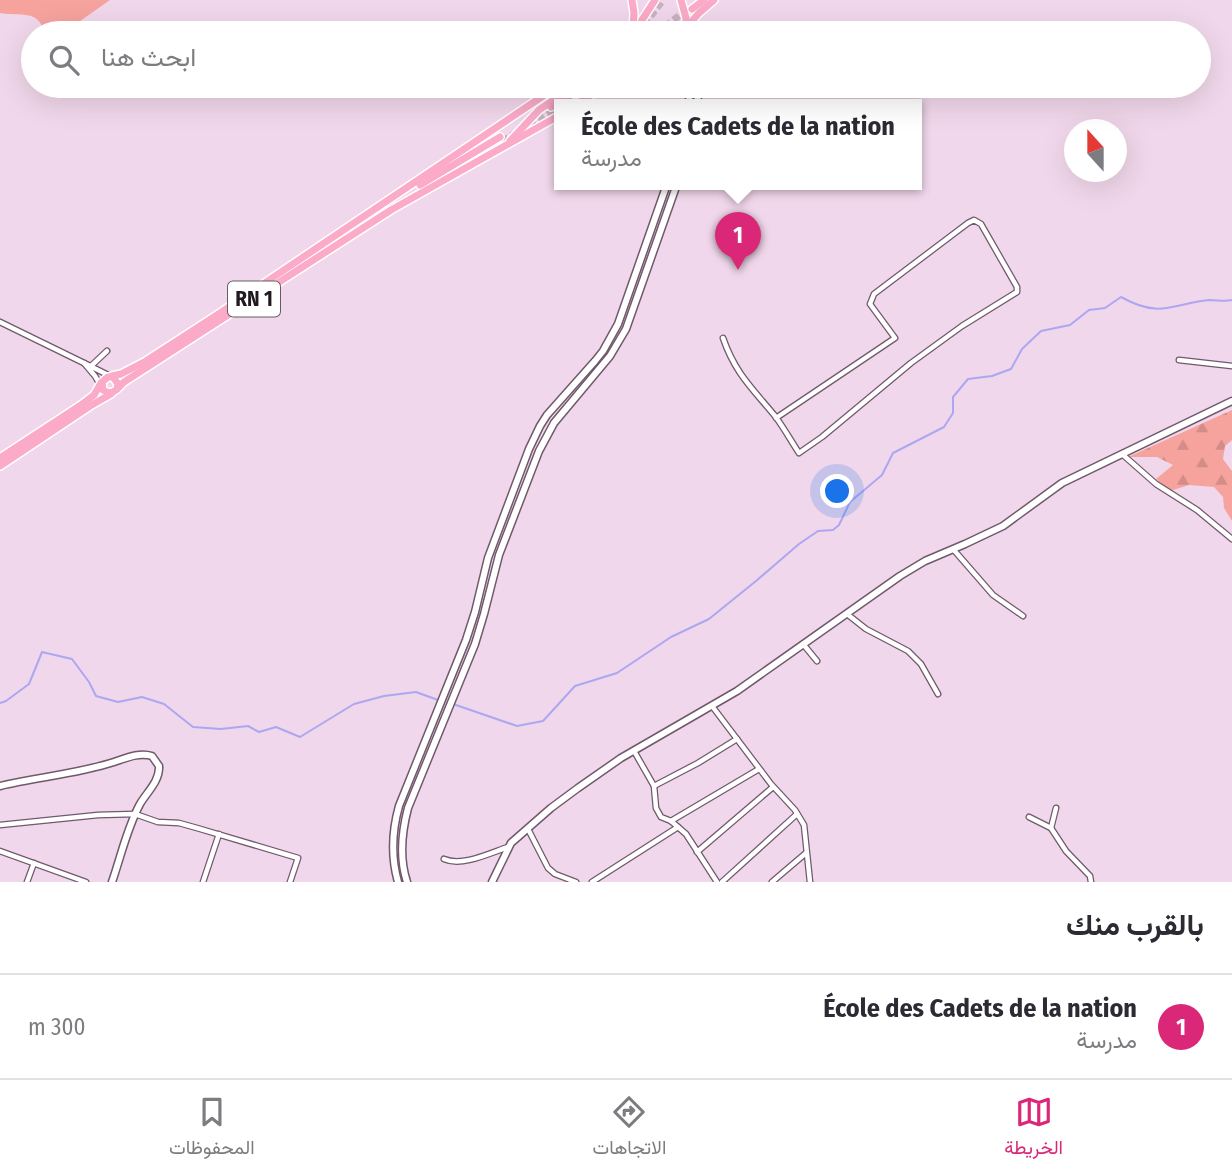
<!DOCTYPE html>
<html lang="ar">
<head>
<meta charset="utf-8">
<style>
  :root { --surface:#fff; --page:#f7f7f7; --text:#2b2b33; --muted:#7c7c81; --line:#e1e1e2; --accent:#db2777 }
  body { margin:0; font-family:"Fira Sans Condensed",Vazirmatn,sans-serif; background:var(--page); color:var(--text); direction:rtl }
  .compass { position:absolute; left:1064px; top:119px; width:63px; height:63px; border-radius:50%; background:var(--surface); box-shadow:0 7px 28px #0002; rotate:339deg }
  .you { position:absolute; left:838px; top:492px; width:24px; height:24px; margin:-18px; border:5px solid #fff; border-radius:50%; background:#1a73e8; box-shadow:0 0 0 10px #1a73e833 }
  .badge { display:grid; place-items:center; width:46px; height:46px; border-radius:50%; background:var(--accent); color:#fff; font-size:23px; font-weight:700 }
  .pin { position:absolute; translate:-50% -58px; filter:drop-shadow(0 2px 4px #0008) }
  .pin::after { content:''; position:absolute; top:37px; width:24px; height:21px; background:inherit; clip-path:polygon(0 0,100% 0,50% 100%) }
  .popup { position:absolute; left:554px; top:99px; width:368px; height:91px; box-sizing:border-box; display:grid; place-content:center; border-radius:0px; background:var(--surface); filter:drop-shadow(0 2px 5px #0005); font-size:23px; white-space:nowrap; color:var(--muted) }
  .popup b { font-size:26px; color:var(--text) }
  .popup::after { content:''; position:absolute; left:50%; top:100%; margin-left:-14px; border:14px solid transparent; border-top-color:var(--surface) }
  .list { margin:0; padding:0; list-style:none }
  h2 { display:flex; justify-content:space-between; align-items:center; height:91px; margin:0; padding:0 28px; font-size:30px }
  h2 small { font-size:23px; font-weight:400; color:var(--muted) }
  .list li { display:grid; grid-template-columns:46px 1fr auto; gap:21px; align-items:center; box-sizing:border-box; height:105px; padding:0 28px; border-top:2px solid var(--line) }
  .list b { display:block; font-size:26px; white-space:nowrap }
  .list p { margin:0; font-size:23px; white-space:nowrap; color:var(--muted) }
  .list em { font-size:23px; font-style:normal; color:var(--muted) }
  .icon { flex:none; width:38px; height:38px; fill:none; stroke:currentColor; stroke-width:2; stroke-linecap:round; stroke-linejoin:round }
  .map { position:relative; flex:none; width:1232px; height:882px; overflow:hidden; direction:ltr }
  .search { position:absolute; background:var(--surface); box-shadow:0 7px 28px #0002; left:21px; right:21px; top:21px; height:77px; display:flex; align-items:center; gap:18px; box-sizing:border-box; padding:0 24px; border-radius:38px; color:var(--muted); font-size:26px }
  .sheet { height:196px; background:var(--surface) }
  nav { display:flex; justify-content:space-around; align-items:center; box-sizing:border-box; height:98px; border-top:2px solid var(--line); background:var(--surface); font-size:19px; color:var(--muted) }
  nav a { display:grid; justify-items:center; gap:4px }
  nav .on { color:var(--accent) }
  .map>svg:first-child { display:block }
  .green { fill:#f6a39e }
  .forest { fill:url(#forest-firs) }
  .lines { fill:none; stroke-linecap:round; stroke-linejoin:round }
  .stream { stroke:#aca7f1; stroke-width:2 }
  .primary-tunnel { stroke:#c8b1c2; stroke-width:7; stroke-dasharray:7 3.5; stroke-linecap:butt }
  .street-casing { stroke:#6f596a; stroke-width:7 }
  .secondary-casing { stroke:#6f596a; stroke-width:9 }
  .primary-casing { stroke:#fff; stroke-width:10 }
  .street { stroke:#fff; stroke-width:4.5 }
  .secondary { stroke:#fff; stroke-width:6 }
  .primary { stroke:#fbabc8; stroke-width:7 }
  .labels { text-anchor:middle; stroke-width:6; stroke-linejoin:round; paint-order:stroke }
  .shield { fill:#fff; stroke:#645e63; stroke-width:2 }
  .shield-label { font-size:21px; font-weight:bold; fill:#221920 }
</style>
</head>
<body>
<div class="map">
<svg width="1232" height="882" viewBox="0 0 1232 882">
  <defs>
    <pattern id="forest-firs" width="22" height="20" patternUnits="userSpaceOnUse" patternTransform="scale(1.75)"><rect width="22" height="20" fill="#f6a39e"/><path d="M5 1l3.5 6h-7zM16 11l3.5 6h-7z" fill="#d38c88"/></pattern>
  </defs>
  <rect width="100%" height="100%" fill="#f1d7eb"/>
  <path class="green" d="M0,0h110l-47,33h-18c-7,-25 -25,-16 -45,-20z"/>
  <polygon class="forest" points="1232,410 1232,440 1225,446 1223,459 1232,471 1232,521 1224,508 1223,497 1214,487 1189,485 1170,491 1156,479 1173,465 1157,457 1128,457"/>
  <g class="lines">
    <g class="stream">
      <polyline points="0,703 6,701 29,684 42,652 72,659 89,682 96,696 118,702 142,697 164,704 193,727 221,729 248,726 259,732 276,727 300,737 354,704 384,696 416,692 438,700"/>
      <path d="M453,704l64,22 26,-5 32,-35 42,-13 54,-36 38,-18 47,-38 43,-37 19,-13 15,-1 6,-5 11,-23 32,-27 11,-22 51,-26 9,-14v-16l15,-18 24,-3 19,-7 11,-20 19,-18 29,-6 19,-15 16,-2 16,-11c40,22 50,7 88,3 8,0 16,2 23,0"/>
    </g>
    <g class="primary-tunnel">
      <polyline points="638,33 663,0"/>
      <polyline points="657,33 690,7"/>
      <polyline points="502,141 554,111"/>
    </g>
    <g class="street-casing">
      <g id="street">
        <polyline points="0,322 84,363"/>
        <path d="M723,338c12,35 29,50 52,78 9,12 16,25 24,37l23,-16 89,-74 51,-37 55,-34v-5l-36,-63 -7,-4 -6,3 -94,71 -4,10 25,34 -119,80"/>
        <polyline points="1179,360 1232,366"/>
        <polyline points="90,367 107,351"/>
        <polyline points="101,386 95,376 84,363 110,376"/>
        <polyline points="1122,454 1156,484 1197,510 1232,539"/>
        <polyline points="953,549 993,595 1023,616"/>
        <polyline points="847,614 866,629 908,651 921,664 938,694"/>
        <polyline points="803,644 817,661"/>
        <polyline points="712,706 771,784 795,810 804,825 810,882"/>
        <polyline points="634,751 654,786 656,808 661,817 671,821 686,834 717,882"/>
        <polyline points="654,786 698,763 737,739"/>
        <polyline points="1029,817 1051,828 1066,851 1090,876 1091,882"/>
        <polyline points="671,821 759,769"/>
        <polyline points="0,825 98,815 135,814 158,822 179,823 197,828 298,858 290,882"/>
        <polyline points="1051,828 1056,808"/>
        <polyline points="528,829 548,868 555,874 576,882"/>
        <polyline points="0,851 86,882"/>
        <polyline points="697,852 773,787"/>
        <path d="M444,859c18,8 46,-6 64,-12"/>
        <polyline points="27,882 34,863"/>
        <polyline points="203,882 219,834"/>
        <polyline points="592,882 678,827"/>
        <polyline points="722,882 797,814"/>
        <polyline points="772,882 806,853"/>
      </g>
    </g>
    <g class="secondary-casing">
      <g id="secondary">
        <polyline points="689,104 690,86"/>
        <polyline points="697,104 699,86"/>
        <path d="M0,786c38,-9 77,-12 114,-24 12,-4 25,-10 38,-6l7,10c1,15 -12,26 -19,38 -13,24 -19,52 -28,78"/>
        <path d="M398,882c-7,-25 -6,-51 1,-76l67,-166 9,-28 13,-54 41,-109 11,-23 7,-11 48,-54 8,-10 15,-27 49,-140"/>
        <path d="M407,882c-8,-24 -5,-51 1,-74l67,-164 9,-30 15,-59 40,-104 15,-28 56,-67 16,-27 51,-145"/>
        <polyline points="492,882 511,843 551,808 578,788 621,758 737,691 900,576 925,561 965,544 1003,526 1062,483 1232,401"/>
      </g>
    </g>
    <g class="primary-casing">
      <g id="primary">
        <polyline points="632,0 634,13 633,29"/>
        <polyline points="681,0 686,18 685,29"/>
        <polyline points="692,9 704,0"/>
        <polyline points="685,29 699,13 714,0"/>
        <polyline points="637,33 642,20 655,0"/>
        <polyline points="577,104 605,86"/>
        <polyline points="551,107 587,86"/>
        <polyline points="510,141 539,110 574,86"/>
        <polyline points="420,185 500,137"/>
        <polyline points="112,376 121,374 146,361 217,315 558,86"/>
        <path d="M117,389l1,-5 -5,-7h-5l-6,5 1,8c9,7 15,-2 21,-8l267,-172 169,-95"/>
        <polyline points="0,458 81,405 94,395 101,383"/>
        <polyline points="0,466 90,406 111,394"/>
      </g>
    </g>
    <use href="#street" class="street"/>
    <use href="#secondary" class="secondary"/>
    <use href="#primary" class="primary"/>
  </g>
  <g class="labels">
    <rect class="shield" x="228" y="281.5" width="52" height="35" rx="5"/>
    <g class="shield-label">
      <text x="254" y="306">RN 1</text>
    </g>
  </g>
</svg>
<svg class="compass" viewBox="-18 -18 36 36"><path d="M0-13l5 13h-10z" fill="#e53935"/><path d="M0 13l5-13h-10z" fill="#7c7c81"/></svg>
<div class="you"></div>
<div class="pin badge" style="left:738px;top:270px">1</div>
<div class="popup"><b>École des Cadets de la nation</b>مدرسة</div>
<div class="search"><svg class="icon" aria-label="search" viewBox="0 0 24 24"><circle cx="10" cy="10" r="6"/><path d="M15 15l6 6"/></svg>ابحث هنا</div>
</div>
<section class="sheet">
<h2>بالقرب منك<small></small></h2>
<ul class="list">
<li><span class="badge">1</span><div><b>École des Cadets de la nation</b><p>مدرسة</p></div><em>300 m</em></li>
</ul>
</section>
<nav>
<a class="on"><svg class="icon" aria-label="map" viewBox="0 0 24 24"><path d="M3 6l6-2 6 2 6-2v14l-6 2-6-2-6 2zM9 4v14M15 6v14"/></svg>الخريطة</a>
<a><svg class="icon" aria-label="directions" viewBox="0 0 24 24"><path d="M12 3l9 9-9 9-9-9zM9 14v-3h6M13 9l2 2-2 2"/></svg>الاتجاهات</a>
<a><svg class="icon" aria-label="saved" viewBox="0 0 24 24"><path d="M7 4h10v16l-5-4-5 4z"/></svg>المحفوظات</a>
</nav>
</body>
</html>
